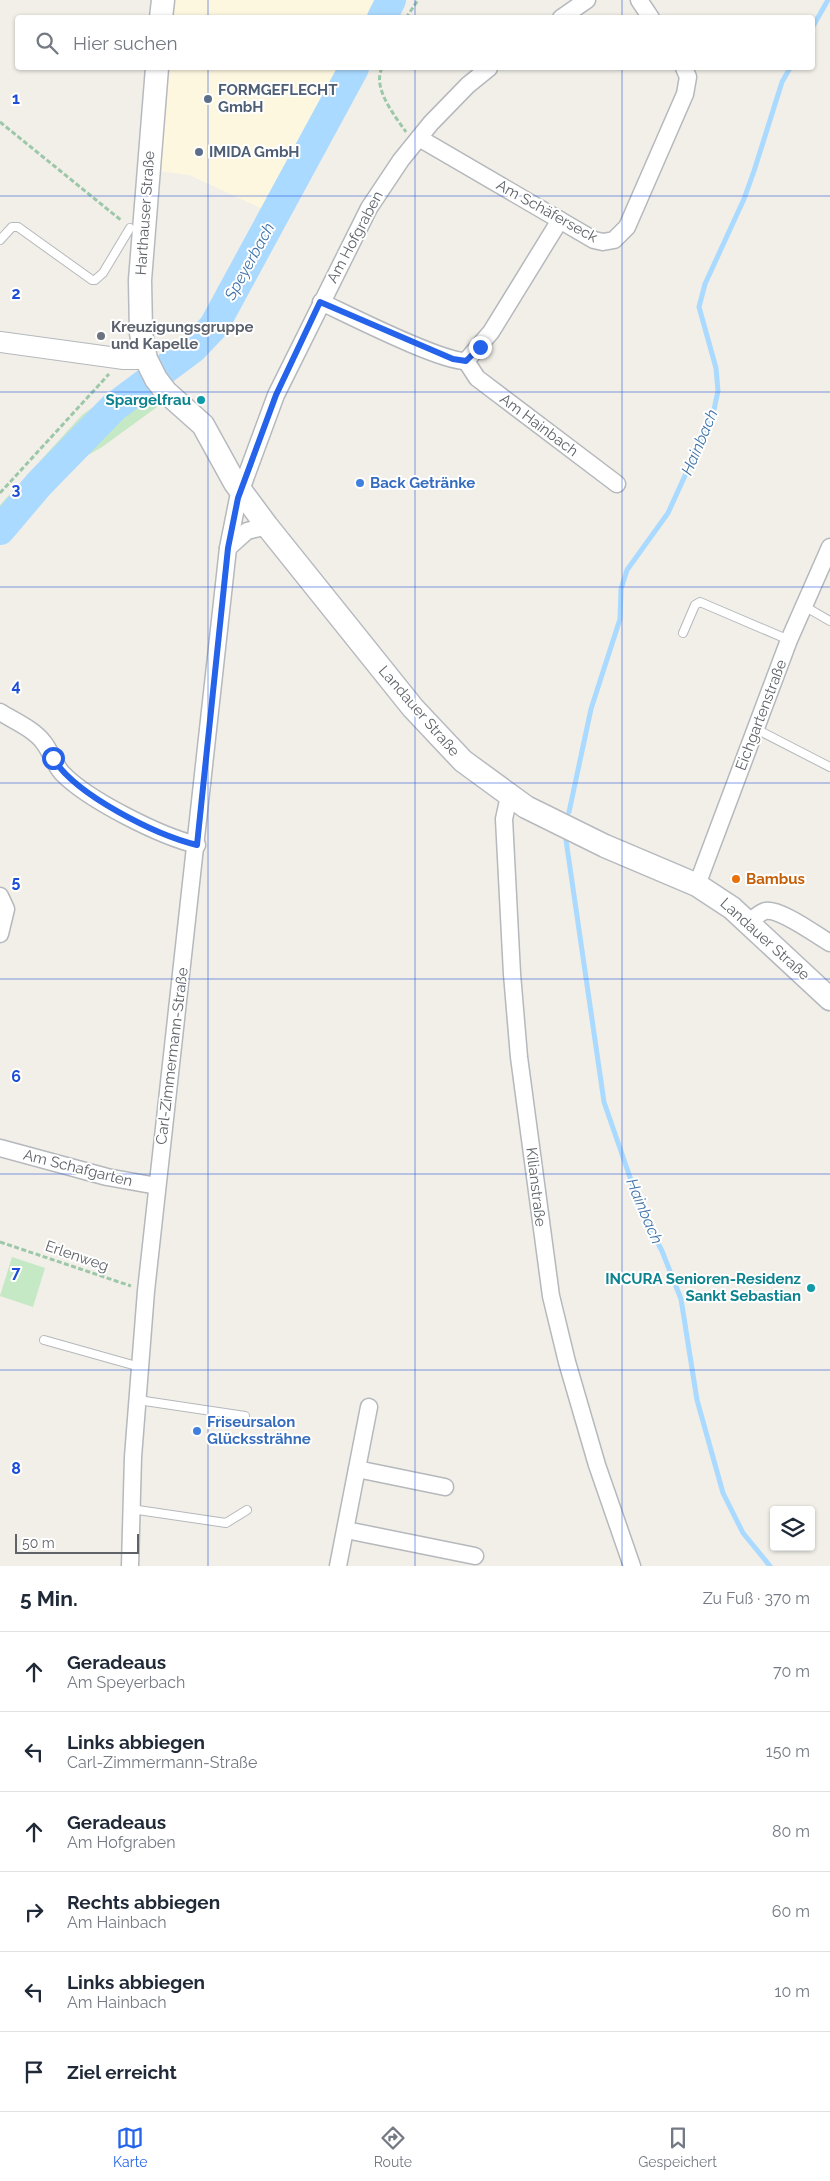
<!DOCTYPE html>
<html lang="de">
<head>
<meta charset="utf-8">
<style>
  :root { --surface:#fff; --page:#f6f6f7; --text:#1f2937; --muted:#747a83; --line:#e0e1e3; --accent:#2563eb }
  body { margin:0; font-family:Raleway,sans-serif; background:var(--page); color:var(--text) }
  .controls { position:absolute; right:15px; bottom:15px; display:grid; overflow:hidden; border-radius:5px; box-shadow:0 1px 4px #0004 }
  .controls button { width:45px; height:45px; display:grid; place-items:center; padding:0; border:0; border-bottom:1px solid var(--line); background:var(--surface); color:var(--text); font:25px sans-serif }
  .scale { position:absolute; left:15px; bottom:12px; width:124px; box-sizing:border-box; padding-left:5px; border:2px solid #5f6368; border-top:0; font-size:14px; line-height:18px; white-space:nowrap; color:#5f6368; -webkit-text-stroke:4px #fff; paint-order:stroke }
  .stop { position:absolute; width:15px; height:15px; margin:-11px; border:4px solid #2563eb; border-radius:50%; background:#fff }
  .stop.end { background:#2563eb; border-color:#fff; box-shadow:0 1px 5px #0008 }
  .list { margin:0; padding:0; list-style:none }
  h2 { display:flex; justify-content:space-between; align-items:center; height:65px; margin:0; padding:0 20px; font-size:21px }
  h2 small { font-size:16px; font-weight:400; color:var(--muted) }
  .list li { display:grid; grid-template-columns:32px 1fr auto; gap:15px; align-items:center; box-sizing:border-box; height:80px; padding:0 20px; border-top:1px solid var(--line) }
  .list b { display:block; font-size:19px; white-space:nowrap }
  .list p { margin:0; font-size:16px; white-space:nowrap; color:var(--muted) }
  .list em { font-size:16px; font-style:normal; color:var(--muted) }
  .icon { flex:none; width:28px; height:28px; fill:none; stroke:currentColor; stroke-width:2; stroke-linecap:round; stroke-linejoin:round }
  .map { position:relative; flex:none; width:830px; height:1566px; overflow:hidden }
  .search { position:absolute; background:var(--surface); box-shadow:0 1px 4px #0004; left:15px; right:15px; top:15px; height:55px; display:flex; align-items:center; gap:12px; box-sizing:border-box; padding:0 18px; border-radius:5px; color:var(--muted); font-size:19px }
  .sheet { height:545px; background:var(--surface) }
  nav { display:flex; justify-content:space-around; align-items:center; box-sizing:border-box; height:70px; border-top:1px solid var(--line); background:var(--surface); font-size:14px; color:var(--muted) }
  nav a { display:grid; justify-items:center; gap:2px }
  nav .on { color:var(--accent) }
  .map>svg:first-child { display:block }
  .commercial { fill:#fef7e0 }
  .green { fill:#c5e8c5 }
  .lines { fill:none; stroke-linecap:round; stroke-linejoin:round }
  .stream { stroke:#aadaff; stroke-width:5 }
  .river { stroke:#aadaff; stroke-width:30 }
  .service-casing { stroke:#b5b8bc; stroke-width:10 }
  .minor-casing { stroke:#b5b8bc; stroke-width:19 }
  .tertiary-casing { stroke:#b5b8bc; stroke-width:22 }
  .secondary-casing { stroke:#b6babf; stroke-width:25 }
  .path { stroke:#9cc7a9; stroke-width:3; stroke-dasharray:5 2.5; stroke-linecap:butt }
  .service { stroke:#fff; stroke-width:8 }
  .minor { stroke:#fff; stroke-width:16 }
  .tertiary { stroke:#fff; stroke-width:20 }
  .secondary { stroke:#fff; stroke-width:22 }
  .route { stroke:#2563eb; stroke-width:6 }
  .grid { fill:none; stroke:#1d4ed8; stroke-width:1; stroke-opacity:0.55 }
  .service-dot { fill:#5c6f8a; stroke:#fff; stroke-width:2 }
  .worship-dot { fill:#6b7280; stroke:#fff; stroke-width:2 }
  .culture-dot { fill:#0f9aa8; stroke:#fff; stroke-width:2 }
  .shop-dot { fill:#3f7fe0; stroke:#fff; stroke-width:2 }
  .food-dot { fill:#e8710a; stroke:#fff; stroke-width:2 }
  .labels { text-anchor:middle; stroke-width:4; stroke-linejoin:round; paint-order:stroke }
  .service-label { font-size:15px; font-weight:bold; fill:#4e5e75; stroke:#fff; text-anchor:start }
  .street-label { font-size:15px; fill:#5f6368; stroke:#fff }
  .worship-label { font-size:15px; font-weight:bold; fill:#5b616d; stroke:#fff; text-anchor:start }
  .culture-label { font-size:15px; font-weight:bold; fill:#0d838f; stroke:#fff; text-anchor:end }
  .shop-label { font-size:15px; font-weight:bold; fill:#366cbe; stroke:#fff; text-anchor:start }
  .food-label { font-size:15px; font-weight:bold; fill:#c56008; stroke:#fff; text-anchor:start }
  .water-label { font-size:16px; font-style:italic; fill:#4174aa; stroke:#fff }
  .grid-label { font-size:16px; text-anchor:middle; font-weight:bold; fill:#1d4ed8; stroke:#fff; stroke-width:4; stroke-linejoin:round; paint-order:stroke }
</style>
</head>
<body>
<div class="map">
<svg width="830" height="1566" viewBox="0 0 830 1566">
  <rect width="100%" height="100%" fill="#f1efe8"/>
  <g class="commercial">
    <polygon points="173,0 383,0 373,17 172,18"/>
    <polygon points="168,68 345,68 269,212 189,175 159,171"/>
  </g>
  <g class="green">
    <polygon points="132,384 157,407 102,447 69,466 0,545 0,505 82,415 110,395"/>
    <polygon points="12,1257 45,1268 33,1307 0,1296"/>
  </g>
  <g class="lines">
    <g class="stream">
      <polyline points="812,28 828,0"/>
      <polyline points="569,812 591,709 620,619 621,589 627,570 668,513 713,414 718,391 716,368 699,307 705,284 744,199 754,171 782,82 790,68"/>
      <polyline points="566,840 604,1102 643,1215 662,1251 681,1299 697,1400 723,1493 743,1533 770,1566"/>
    </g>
    <g class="river">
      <polyline points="382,18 391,0"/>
      <polyline points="0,530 39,484 114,407 193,348 214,326 354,68"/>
    </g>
    <g class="service-casing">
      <g id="service">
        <polyline points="0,240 12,227 18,227 92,280 95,280 103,273 130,228"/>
        <polyline points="804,606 830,621"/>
        <polyline points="683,633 695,605 700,602 789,640"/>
        <polyline points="756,729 830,767"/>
        <polyline points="44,1340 140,1367"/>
        <polyline points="138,1400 245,1416"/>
        <polyline points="131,1509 226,1523 247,1510"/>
      </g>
    </g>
    <g class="minor-casing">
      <g id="minor">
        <polyline points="639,0 651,18"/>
        <polyline points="561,18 587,0"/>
        <polyline points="419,138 594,240 603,242 614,240 627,227 685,94 688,77 684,68"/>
        <path d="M321,302c28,13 120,60 145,59l25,-29 69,-112"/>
        <polyline points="466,361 477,378 617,484"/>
        <polyline points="228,548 247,531 267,526"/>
        <path d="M0,712c14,9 34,17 44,31 7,9 10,21 18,30 26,27 98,63 135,72"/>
        <polyline points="509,796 504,819 512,974 519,1057 551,1296 567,1362 597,1465 632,1566"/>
        <polyline points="697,885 789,640 830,547"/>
        <polyline points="0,896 6,909 0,934"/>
        <path d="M748,923c5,-4 11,-10 17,-12 15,-3 51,24 65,32"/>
        <polyline points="0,1148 107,1177 157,1186"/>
        <polyline points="357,1469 445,1487"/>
        <polyline points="346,1530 475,1556"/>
        <polyline points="130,1566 133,1457 146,1291 228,548 238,498 276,395 369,208 401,160 431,123 468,85 489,68"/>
        <polyline points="338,1566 369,1407"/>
      </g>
    </g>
    <g class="tertiary-casing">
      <polyline id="tertiary" points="0,342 124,359 146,359"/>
    </g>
    <g class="secondary-casing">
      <g id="secondary">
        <polyline points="161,18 163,0"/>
        <polyline points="157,68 140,280 141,333 146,359 156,379 166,392 203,425 235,483 267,526 413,708 463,761 526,807 605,846 697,885 732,908 830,999"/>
      </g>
    </g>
    <g class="path">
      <polyline points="406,18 418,0"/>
      <path d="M382,68c-10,20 13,48 24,64"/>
      <polyline points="0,122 122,221"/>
      <polyline points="0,493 109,374"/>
      <polyline points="0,1242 131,1286"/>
    </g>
    <use href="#service" class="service"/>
    <use href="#minor" class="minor"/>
    <use href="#tertiary" class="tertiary"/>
    <use href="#secondary" class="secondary"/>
  </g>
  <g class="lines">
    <path class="route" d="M53,758c22,37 103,77 144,87l31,-297 10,-50 38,-103 44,-93 133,57 13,2 14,-14"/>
  </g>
  <path class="grid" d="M208,0v18M415,0v18M622,0v18M208,68v1498M415,68v1498M622,68v1498M0,196h830M0,392h830M0,587h830M0,783h830M0,979h830M0,1174h830M0,1370h830"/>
  <g class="service-dot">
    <circle cx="208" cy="99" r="5"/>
    <circle cx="199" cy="152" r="5"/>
  </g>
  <circle class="worship-dot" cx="101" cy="336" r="5"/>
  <g class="culture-dot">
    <circle cx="201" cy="400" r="5"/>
    <circle cx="811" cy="1288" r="5"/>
  </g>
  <g class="shop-dot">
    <circle cx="360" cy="483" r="5"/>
    <circle cx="197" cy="1431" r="5"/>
  </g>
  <circle class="food-dot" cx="736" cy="879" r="5"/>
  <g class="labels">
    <g class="service-label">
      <text x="218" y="95">FORMGEFLECHT<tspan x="218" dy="17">GmbH</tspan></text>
      <text x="209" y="157">IMIDA GmbH</text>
    </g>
    <g class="street-label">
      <text transform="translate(547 211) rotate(29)" y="5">Am Schäferseck</text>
      <text transform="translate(145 213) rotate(-86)" y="5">Harthauser Straße</text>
      <text transform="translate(355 237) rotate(-62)" y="5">Am Hofgraben</text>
      <text transform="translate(539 425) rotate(37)" y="5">Am Hainbach</text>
      <text transform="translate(419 711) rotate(49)" y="5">Landauer Straße</text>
      <text transform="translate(761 715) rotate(-69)" y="5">Eichgartenstraße</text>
      <text transform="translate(765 939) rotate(42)" y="5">Landauer Straße</text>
      <text transform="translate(172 1056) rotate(-83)" y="5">Carl-Zimmermann-Straße</text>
      <text transform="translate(78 1168) rotate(14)" y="5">Am Schafgarten</text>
      <text transform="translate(536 1187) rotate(83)" y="5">Kilianstraße</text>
      <text transform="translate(77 1256) rotate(19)" y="5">Erlenweg</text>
    </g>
    <g class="worship-label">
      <text x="111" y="332">Kreuzigungsgruppe<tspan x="111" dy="17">und Kapelle</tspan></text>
    </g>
    <g class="culture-label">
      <text x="191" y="405">Spargelfrau</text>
      <text x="801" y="1284">INCURA Senioren-Residenz<tspan x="801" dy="17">Sankt Sebastian</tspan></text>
    </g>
    <g class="shop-label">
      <text x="370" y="488">Back Getränke</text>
      <text x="207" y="1427">Friseursalon<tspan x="207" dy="17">Glückssträhne</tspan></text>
    </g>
    <g class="food-label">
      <text x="746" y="884">Bambus</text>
    </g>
    <g class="water-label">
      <text transform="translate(249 261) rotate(-61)" y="6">Speyerbach</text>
      <text transform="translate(699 442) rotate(-67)" y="6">Hainbach</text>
      <text transform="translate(645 1211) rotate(67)" y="6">Hainbach</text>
    </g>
  </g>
  <g class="grid-label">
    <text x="16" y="104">1</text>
    <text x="16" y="299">2</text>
    <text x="16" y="495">3</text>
    <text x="16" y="691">4</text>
    <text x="16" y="887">5</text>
    <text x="16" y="1082">6</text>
    <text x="16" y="1278">7</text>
    <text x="16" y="1474">8</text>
  </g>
</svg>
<div class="controls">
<button><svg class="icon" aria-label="layers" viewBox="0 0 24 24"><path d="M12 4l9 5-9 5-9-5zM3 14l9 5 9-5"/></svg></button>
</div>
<div class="scale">50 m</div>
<div class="stop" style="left:53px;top:758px"></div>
<div class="stop end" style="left:480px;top:347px"></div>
<div class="search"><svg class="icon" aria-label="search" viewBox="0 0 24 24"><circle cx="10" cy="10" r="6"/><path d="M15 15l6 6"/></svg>Hier suchen</div>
</div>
<section class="sheet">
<h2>5 Min.<small>Zu Fuß · 370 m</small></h2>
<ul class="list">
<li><svg class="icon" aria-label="ahead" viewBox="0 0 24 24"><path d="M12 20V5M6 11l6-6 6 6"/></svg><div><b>Geradeaus</b><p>Am Speyerbach</p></div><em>70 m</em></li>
<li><svg class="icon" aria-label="left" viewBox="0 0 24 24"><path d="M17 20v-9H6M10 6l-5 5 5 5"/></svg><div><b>Links abbiegen</b><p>Carl-Zimmermann-Straße</p></div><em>150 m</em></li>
<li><svg class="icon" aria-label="ahead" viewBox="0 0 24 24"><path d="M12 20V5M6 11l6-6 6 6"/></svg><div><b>Geradeaus</b><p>Am Hofgraben</p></div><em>80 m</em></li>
<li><svg class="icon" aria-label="right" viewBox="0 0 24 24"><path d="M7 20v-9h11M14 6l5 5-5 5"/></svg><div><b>Rechts abbiegen</b><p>Am Hainbach</p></div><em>60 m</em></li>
<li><svg class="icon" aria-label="left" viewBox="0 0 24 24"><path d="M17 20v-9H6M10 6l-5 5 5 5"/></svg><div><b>Links abbiegen</b><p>Am Hainbach</p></div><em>10 m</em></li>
<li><svg class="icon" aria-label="arrive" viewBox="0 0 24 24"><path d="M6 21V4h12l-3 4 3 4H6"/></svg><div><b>Ziel erreicht</b></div></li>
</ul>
</section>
<nav>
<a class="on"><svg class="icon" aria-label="map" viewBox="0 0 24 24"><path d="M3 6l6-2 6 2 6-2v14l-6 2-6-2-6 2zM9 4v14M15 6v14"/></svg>Karte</a>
<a><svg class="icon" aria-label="directions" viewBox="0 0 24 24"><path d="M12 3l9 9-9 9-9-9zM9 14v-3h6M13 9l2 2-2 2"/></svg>Route</a>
<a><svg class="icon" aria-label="saved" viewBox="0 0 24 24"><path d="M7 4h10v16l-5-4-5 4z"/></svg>Gespeichert</a>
</nav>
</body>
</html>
